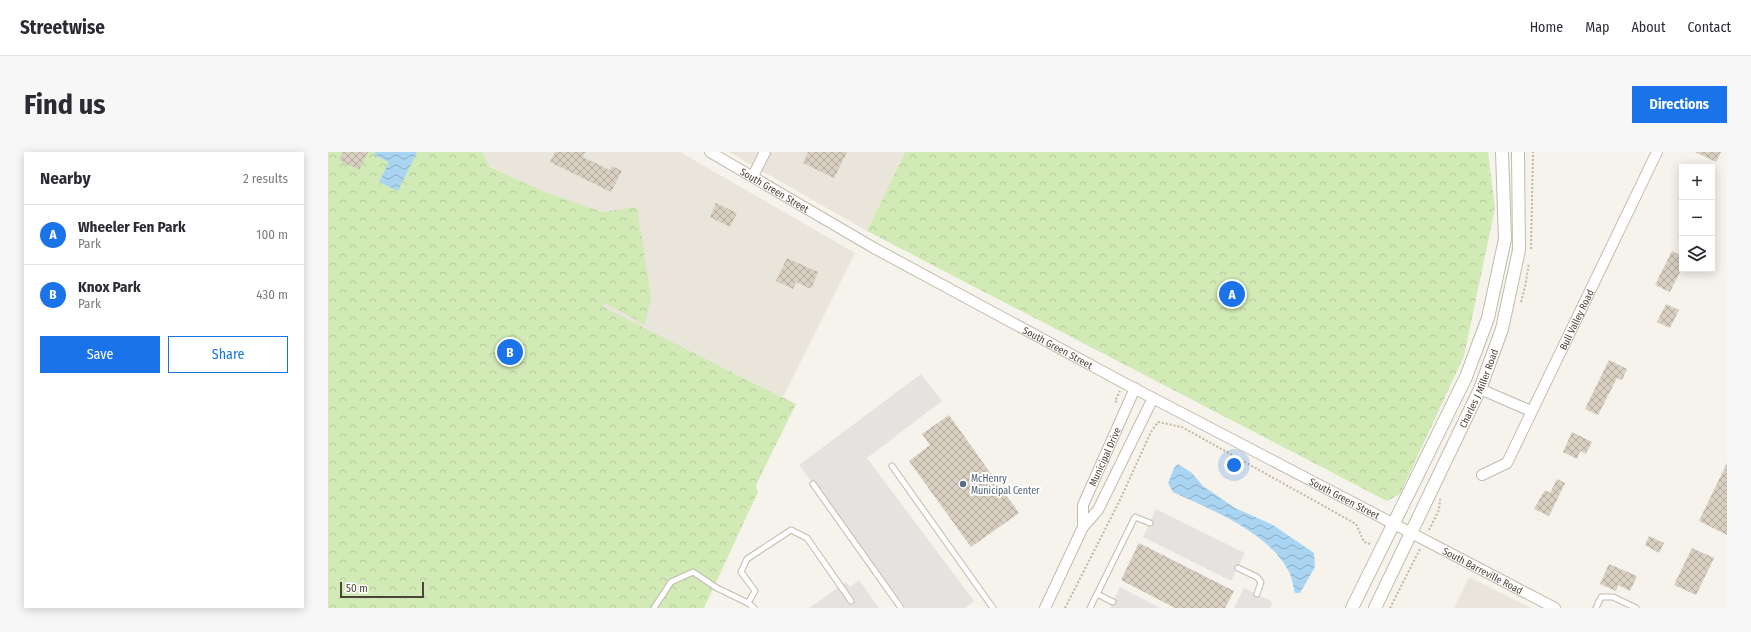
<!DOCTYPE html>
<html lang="en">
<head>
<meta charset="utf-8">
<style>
  :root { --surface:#fff; --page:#f7f7f7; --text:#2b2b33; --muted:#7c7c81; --line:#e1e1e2; --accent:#1a73e8 }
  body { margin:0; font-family:"Fira Sans Condensed",sans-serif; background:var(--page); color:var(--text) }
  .controls { position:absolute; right:12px; top:12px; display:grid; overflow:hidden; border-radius:0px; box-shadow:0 2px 10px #0003 }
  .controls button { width:36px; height:36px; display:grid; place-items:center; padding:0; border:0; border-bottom:1px solid var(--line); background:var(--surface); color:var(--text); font:20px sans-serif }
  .scale { position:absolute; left:12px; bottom:10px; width:84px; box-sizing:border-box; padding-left:4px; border:2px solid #4b4439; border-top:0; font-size:11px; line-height:14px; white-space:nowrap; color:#4b4439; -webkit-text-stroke:3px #fff; paint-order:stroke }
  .you { position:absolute; left:906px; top:313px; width:14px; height:14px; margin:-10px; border:3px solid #fff; border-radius:50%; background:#1a73e8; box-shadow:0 0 0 6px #1a73e833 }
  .badge { display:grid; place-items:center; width:26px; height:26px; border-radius:50%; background:var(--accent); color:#fff; font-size:13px; font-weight:700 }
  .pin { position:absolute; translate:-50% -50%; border:2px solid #fff; box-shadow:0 1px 4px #0006 }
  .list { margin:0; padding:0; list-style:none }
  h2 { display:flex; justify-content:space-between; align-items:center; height:52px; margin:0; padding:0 16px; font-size:17px }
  h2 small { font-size:13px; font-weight:400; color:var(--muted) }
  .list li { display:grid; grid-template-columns:26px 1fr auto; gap:12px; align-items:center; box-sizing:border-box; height:60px; padding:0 16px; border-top:1px solid var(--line) }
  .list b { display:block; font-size:15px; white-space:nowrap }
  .list p { margin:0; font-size:13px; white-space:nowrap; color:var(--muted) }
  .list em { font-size:13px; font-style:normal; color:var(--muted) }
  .actions { display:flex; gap:8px; padding:12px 16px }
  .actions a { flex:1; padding:9px 0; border:1px solid var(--accent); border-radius:0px; text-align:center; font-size:14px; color:var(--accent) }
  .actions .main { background:var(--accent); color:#fff }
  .icon { flex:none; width:22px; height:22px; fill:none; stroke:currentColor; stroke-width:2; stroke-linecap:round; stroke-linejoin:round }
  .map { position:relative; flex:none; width:1399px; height:456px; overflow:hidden; border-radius:0px }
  header { display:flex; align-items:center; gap:24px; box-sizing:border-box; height:56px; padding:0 20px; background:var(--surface); border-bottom:1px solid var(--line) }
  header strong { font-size:19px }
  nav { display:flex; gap:22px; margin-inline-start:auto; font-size:14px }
  .intro { display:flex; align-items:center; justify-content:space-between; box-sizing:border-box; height:96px; padding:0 24px }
  h1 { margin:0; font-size:28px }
  .button { padding:10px 18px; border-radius:0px; background:var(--accent); color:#fff; font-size:14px; font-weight:700 }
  main { display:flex; gap:24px; padding:0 24px }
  aside { flex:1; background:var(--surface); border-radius:0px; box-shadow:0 2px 10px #0003 }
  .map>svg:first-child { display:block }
  .residential { fill:#eae5da }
  .forest { fill:url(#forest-crowns) }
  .parking { fill:#e5e3e0 }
  .water { fill:url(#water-waves) }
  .building { fill:url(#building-cross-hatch) }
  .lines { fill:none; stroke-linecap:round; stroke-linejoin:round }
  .service-casing { stroke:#c2bbae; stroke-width:7 }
  .minor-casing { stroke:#c2bbae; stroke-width:12 }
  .tertiary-casing { stroke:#c2bbae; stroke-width:14 }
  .path { stroke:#c4b79f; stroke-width:2; stroke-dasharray:2 2; stroke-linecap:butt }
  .service { stroke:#fff; stroke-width:5 }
  .minor { stroke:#fff; stroke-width:10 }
  .tertiary { stroke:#fff; stroke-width:12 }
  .service-dot { fill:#5c6f8a; stroke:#fff; stroke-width:1.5 }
  .labels { text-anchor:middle; stroke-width:4; stroke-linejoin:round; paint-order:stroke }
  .street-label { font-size:10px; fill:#4b4439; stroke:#fff }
  .service-label { font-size:10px; fill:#4e5e75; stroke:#fff; text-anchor:start }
</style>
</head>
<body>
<header>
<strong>Streetwise</strong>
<nav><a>Home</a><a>Map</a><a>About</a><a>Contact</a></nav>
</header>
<div class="intro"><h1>Find us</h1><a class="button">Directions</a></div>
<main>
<aside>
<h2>Nearby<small>2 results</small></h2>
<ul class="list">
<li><span class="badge">A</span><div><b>Wheeler Fen Park</b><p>Park</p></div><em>100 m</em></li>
<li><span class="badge">B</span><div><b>Knox Park</b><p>Park</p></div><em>430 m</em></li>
</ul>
<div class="actions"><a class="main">Save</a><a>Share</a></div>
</aside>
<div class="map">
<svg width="1399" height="456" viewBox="0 0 1399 456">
  <defs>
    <pattern id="forest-crowns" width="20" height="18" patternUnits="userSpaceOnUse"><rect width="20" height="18" fill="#d2eab5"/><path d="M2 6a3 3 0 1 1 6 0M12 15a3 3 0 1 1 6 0" fill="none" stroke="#b6ca9c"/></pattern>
    <pattern id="water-waves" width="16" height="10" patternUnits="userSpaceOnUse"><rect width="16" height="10" fill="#a9d4f2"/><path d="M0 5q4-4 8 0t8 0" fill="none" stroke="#8caec5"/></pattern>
    <pattern id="building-cross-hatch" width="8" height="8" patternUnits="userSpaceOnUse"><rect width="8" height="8" fill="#d8cfc1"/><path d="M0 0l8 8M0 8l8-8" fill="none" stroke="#b1aa9e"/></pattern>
  </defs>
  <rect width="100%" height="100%" fill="#f6f3ec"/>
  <g class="residential">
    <polygon points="130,0 352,0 527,101 455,245 274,155 309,82"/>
    <polygon points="401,0 577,0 539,79"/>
    <polygon points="1141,425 1203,456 1126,456"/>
  </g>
  <g class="forest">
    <polygon points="0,0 154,0 162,15 217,40 274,60 309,55 323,145 317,173 277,151 275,155 468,252 428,333 430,340 376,456 0,456"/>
    <polygon points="577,0 1160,0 1167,56 1136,204 1072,342 1059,349 539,79"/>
  </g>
  <g class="parking">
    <polygon points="593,222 614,249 539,306 646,449 637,456 578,456 471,313"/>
    <polygon points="828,357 917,401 903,429 815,385"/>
    <polygon points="531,428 551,456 481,456 518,430 522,435"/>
    <polygon points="792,435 832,456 782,456"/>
    <polygon points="916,436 945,450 942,456 906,456"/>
  </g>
  <g class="water">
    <polygon points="48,0 89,0 70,39 51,30 61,10 46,3"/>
    <path d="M850,312l14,9 11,13 32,22 38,17 41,28 1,14 -15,26h-5c-2,-7 -3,-17 -7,-23 -21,-39 -77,-60 -115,-78l-5,-9 6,-15z"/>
  </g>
  <g class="building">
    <polygon points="15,0 40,0 31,18 11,8"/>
    <polygon points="227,0 257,0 255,5 282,18 284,14 294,19 283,40 222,10"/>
    <polygon points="480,0 519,0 506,26 475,11"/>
    <polygon points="1367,0 1393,0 1388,10"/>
    <polygon points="388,51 409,61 402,75 382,65"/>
    <polygon points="1344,99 1354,104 1354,116 1342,140 1327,133"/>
    <polygon points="459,106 490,120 483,137 468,130 465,137 448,129"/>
    <polygon points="1338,152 1351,158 1342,176 1329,170"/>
    <polygon points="1281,208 1299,217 1294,228 1289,226 1270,263 1257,257"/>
    <polygon points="621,263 691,361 643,395 581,309 602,293 594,282"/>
    <polygon points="1244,280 1264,290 1258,302 1252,299 1249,307 1235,300"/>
    <polygon points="1399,311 1399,383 1371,369"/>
    <polygon points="1229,327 1237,331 1221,364 1206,357 1217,338 1222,341"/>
    <polygon points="1321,384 1336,391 1331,401 1317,393"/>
    <polygon points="811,391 906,439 897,456 847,456 793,428"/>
    <polygon points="1364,396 1386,406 1368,443 1346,433"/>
    <polygon points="1281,412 1309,424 1302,439 1290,433 1288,439 1272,432"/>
  </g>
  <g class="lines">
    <g class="service-casing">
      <g id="service">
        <polyline points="564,314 665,456"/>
        <polyline points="485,332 573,456"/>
        <polyline points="910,416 929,425 933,430 929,442"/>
        <polyline points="769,442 785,450"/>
        <polyline points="326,456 343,430 365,420 389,436 420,451"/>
        <polyline points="426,456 420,451 427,439 413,420 419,407 463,378 479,386 523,449"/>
        <polyline points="762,456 807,365 822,371"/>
        <polyline points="1268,456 1273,445 1285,445 1308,456"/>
      </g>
    </g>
    <g class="minor-casing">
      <g id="minor">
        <path id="s1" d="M382,0l164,96 250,135 431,225"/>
        <polyline points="425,24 437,0"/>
        <polyline points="1152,237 1203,259"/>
        <path id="s2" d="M1154,323l25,-12 150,-311"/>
        <path id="s3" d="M755,375v-22l52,-117"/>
        <polyline points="717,456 755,375 770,358 825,246"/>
      </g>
    </g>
    <g class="tertiary-casing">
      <g id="tertiary">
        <polyline points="1024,456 1138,225 1160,166 1177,87 1174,0"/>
        <path id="s4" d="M1047,456l105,-219 22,-60 17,-79 -1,-98"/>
      </g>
    </g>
    <g class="path">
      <polyline points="1203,97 1205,0"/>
      <polyline points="1193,150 1197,135 1201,111"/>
      <polyline points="789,250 787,249 792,239"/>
      <polyline points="1101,378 1111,358 1112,347"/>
      <polyline points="737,456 791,350 823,280 830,270 854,275 1028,372 1036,390 1042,392"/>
      <polyline points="1062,456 1092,397"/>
    </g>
    <use href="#service" class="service"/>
    <use href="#minor" class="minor"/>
    <use href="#tertiary" class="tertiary"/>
  </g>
  <circle class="service-dot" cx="635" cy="332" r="4"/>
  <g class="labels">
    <g class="street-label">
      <text dy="4" stroke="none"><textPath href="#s1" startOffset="75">South Green Street</textPath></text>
      <text dy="4" stroke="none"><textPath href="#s2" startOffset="187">Bull Valley Road</textPath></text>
      <text dy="4" stroke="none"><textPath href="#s1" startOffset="399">South Green Street</textPath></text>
      <text dy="4" stroke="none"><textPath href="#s4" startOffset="243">Charles J Miller Road</textPath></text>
      <text dy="4" stroke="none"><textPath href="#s3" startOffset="75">Municipal Drive</textPath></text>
      <text dy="4" stroke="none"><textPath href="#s1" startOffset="723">South Green Street</textPath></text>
      <text dy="4" stroke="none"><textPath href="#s1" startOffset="879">South Barreville Road</textPath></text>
    </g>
    <g class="service-label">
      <text x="643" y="330">McHenry<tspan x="643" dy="12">Municipal Center</tspan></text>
    </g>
  </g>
</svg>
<div class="controls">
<button>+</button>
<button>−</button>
<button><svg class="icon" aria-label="layers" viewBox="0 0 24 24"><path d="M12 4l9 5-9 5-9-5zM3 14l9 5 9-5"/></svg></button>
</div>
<div class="scale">50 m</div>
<div class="you"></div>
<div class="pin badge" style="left:904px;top:142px">A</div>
<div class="pin badge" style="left:182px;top:200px">B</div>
</div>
</main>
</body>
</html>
